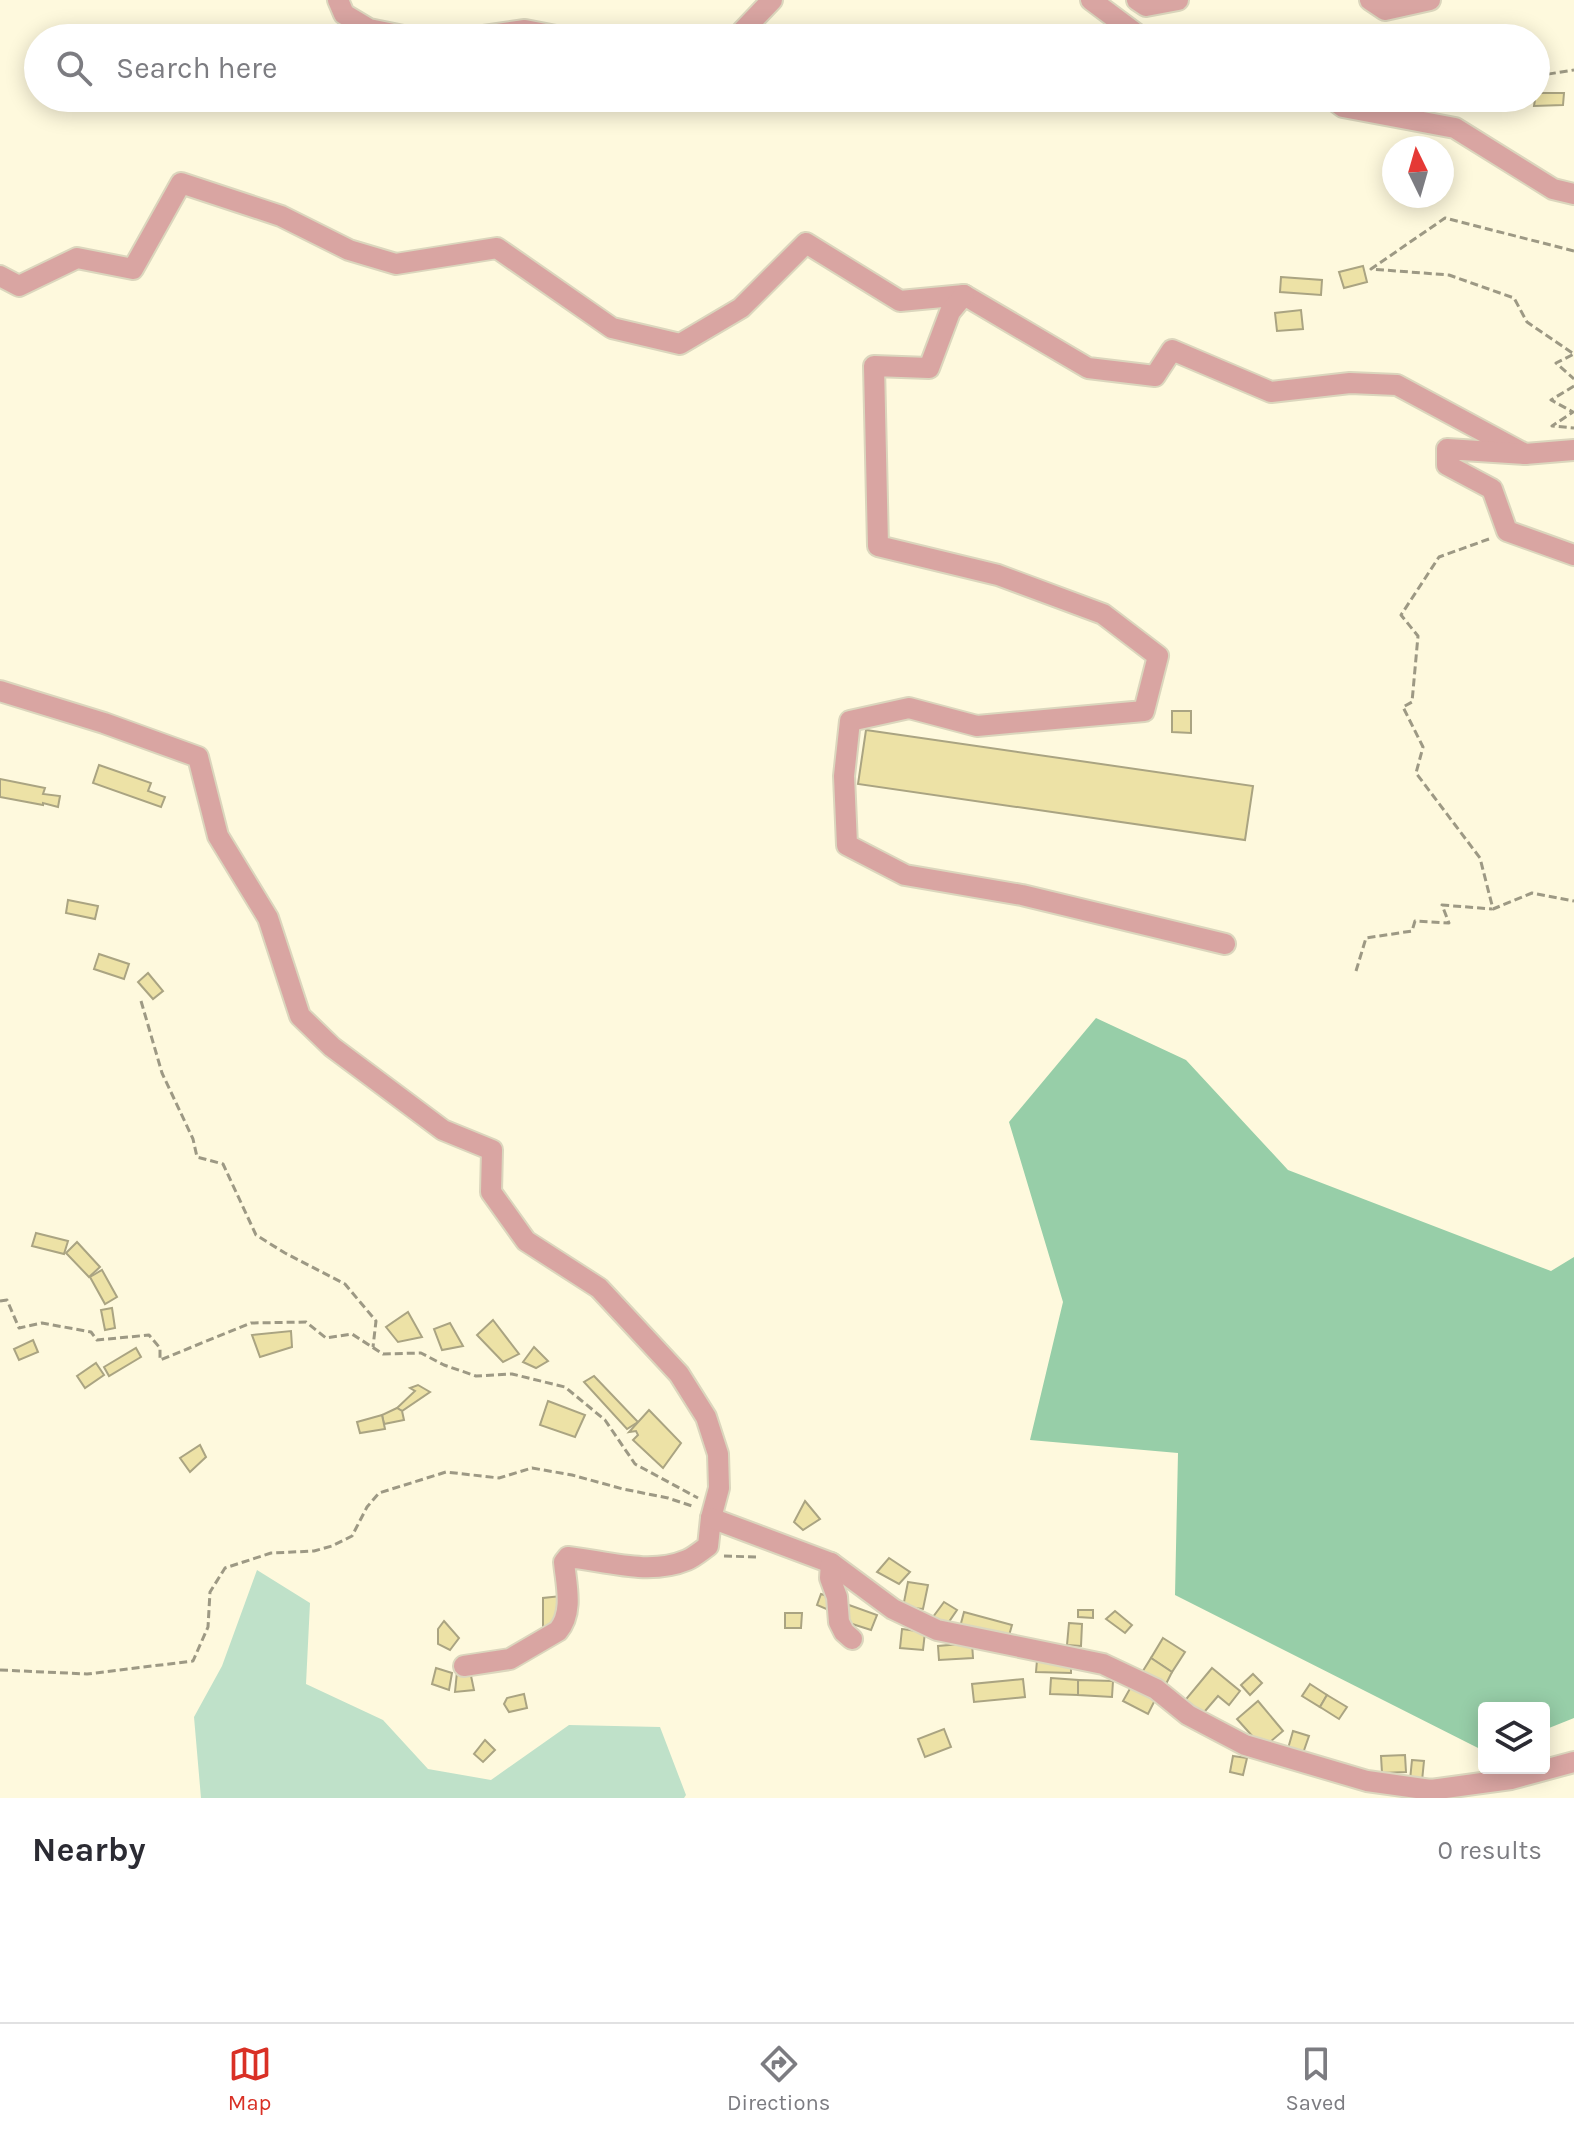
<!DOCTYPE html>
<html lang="en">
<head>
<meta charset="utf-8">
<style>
  :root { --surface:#fff; --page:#f2f2f3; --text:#2b2b33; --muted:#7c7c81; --line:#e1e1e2; --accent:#d93025 }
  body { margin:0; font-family:Karla,sans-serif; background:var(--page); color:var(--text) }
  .controls { position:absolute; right:24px; bottom:24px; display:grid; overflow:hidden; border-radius:8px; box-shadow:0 4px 20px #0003 }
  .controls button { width:72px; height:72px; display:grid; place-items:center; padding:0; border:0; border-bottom:2px solid var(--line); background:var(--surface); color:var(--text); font:40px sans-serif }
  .compass { position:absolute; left:1382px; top:136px; width:72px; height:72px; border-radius:50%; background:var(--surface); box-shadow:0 4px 20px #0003; rotate:355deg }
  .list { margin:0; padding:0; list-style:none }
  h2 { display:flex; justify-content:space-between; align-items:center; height:104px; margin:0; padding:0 32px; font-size:34px }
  h2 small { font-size:26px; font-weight:400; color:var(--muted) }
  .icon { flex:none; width:44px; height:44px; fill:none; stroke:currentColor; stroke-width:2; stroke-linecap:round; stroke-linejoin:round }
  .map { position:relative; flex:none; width:1574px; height:1798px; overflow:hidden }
  .search { position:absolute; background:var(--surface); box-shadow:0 4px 20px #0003; left:24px; right:24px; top:24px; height:88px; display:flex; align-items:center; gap:20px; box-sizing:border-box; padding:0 28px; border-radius:44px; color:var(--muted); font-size:30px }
  .sheet { height:224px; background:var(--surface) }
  nav { display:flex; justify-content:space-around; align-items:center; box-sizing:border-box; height:112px; border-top:2px solid var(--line); background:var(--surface); font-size:22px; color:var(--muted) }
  nav a { display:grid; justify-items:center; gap:4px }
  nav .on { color:var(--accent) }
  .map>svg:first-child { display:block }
  .green { fill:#bfe1c9 }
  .forest { fill:#97cea8 }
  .building { fill:#ede2a6; stroke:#aaa482; stroke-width:2 }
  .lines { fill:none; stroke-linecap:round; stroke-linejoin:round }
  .minor-casing { stroke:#dbd6bd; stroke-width:24 }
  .path { stroke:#9d9984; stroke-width:3; stroke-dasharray:8 4; stroke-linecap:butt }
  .minor { stroke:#d9a5a2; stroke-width:20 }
</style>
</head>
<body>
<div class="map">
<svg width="1574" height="1798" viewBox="0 0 1574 1798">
  <rect width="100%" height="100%" fill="#fef9dd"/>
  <polygon class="green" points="257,1570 310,1603 306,1684 383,1720 428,1769 491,1780 569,1725 660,1727 686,1795 684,1798 201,1798 194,1717 222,1666"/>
  <polygon class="forest" points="1096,1018 1186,1060 1288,1170 1551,1271 1574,1257 1574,1718 1544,1730 1544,1708 1484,1708 1484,1751 1175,1595 1178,1453 1030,1440 1063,1302 1009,1122"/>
  <g class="building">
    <polygon points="1536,93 1564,93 1563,105 1534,106"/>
    <polygon points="1363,266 1367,282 1344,288 1339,272"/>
    <polygon points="1281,277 1322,280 1321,295 1280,292"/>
    <polygon points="1301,310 1303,329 1277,331 1275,313"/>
    <polygon points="1172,711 1191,711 1191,733 1172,732"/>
    <polygon points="866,730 1253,786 1245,840 858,784"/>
    <polygon points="99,765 151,783 148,791 165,797 161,807 93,783"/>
    <polygon points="0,779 45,788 43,794 60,796 58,807 43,803 43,805 0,797"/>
    <polygon points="68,900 98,906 95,919 66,913"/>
    <polygon points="99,954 129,964 124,979 94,969"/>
    <polygon points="148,973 163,991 153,999 138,982"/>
    <polygon points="36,1233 68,1241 64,1254 32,1246"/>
    <polygon points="77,1242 100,1267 89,1277 66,1253"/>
    <polygon points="102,1270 117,1297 105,1304 90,1277"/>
    <polygon points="112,1308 115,1328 105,1330 101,1310"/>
    <polygon points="408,1312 422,1337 398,1342 386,1327"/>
    <polygon points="493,1320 519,1354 503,1362 477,1335"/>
    <polygon points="450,1323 463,1346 442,1350 434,1329"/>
    <polygon points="291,1331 292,1347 260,1357 252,1335"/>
    <polygon points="33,1340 38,1352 19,1360 14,1349"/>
    <polygon points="534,1347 548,1361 536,1368 523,1362"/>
    <polygon points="136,1348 141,1357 109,1376 104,1367"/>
    <polygon points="96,1363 104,1375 85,1388 77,1376"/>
    <polygon points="594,1376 638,1422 627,1429 584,1382"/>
    <polygon points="418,1385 430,1392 402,1411 397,1408 415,1391 410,1388"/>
    <polygon points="548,1401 585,1415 575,1437 540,1425"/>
    <polygon points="397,1408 402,1411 404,1420 384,1424 382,1415"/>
    <polygon points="649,1410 681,1443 663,1468 633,1440 638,1435 636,1431 629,1432"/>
    <polygon points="382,1415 385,1429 360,1433 357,1422"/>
    <polygon points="200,1445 206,1457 190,1472 180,1458"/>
    <polygon points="805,1501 820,1519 803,1530 794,1522"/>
    <polygon points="889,1558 910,1572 899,1584 877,1572"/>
    <polygon points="908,1582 928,1585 923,1609 903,1607"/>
    <polygon points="821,1594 836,1599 831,1611 817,1605"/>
    <polygon points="561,1596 562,1616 543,1628 543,1598"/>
    <polygon points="944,1602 957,1610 946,1626 933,1617"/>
    <polygon points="849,1605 877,1615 871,1630 843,1621"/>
    <polygon points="1078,1610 1093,1610 1093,1618 1078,1617"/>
    <polygon points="1115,1611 1132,1625 1125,1633 1106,1619"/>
    <polygon points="964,1612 1012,1625 1008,1639 960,1627"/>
    <polygon points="785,1613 802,1613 801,1628 785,1628"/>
    <polygon points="444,1621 459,1638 450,1650 438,1644 438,1629"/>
    <polygon points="1069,1623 1082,1624 1081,1646 1067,1645"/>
    <polygon points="902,1629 925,1632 923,1650 900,1648"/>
    <polygon points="1163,1638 1185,1652 1172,1672 1151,1658"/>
    <polygon points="972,1643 973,1658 939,1660 938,1646"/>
    <polygon points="1151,1658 1172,1672 1165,1686 1141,1674"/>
    <polygon points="1037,1660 1071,1661 1071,1673 1036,1672"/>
    <polygon points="436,1668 452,1673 449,1690 432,1684"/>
    <polygon points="1212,1668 1240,1691 1229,1705 1218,1696 1199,1718 1182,1704"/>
    <polygon points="470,1671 474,1690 455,1692 457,1672"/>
    <polygon points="1253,1674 1262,1683 1250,1695 1241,1685"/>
    <polygon points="1051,1678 1078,1680 1078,1695 1050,1694"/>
    <polygon points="1023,1679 1025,1697 974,1702 972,1684"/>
    <polygon points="1078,1680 1113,1681 1112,1697 1078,1695"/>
    <polygon points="1310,1684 1327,1695 1320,1707 1302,1696"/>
    <polygon points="1132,1685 1156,1698 1148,1714 1123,1701"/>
    <polygon points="524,1694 527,1708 509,1712 504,1704 507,1698"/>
    <polygon points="1327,1695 1347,1707 1339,1719 1320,1707"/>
    <polygon points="1258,1701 1283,1731 1263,1748 1237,1719"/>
    <polygon points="944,1729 951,1747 925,1757 918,1739"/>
    <polygon points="1293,1731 1309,1736 1302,1756 1287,1752"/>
    <polygon points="485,1740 495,1750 483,1762 474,1754"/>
    <polygon points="1405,1755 1406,1772 1382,1773 1381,1756"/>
    <polygon points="1233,1756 1247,1758 1243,1775 1230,1772"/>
    <polygon points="1412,1760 1424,1761 1422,1781 1410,1780"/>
  </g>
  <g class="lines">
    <g class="minor-casing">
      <g id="minor">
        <polyline points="338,0 344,14 369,29 413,38"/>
        <polyline points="1091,0 1142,38"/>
        <polyline points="1137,0 1146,6 1178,0"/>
        <polyline points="1370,0 1385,10 1430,0"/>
        <polyline points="470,38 525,30 566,38"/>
        <polyline points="736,38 772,0"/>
        <polyline points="1331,98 1343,107 1455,128 1553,189 1574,194"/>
        <polyline points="0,276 19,286 77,258 133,269 181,183 281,216 349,250 396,264 497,248 612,328 680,344 741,308 806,243 900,301 964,295 1088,368 1155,376 1172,350 1271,392 1350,383 1397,385 1525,454"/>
        <polyline points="964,295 950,312 929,368 874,366 878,546 998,575 1103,614 1158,656 1144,711 977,726 909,708 850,721 844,776 847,845 905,875 1022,895 1225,944"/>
        <polyline points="1574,450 1525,454 1447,449 1447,465 1492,489 1507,531 1574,555"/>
        <path d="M0,691l104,32 94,34 20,79 50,82 32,98 32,31 111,83 49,20 -1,42 35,49 73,47 80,86 27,43 12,37 1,34 -8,30 -3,28c-7,5 -14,11 -21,14 -38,16 -81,1 -119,-3l-4,5c2,22 10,50 -6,69l-48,28 -46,7"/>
        <polyline points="711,1518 831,1563 893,1609 937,1630 1103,1664 1156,1689 1188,1715 1245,1745 1367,1781 1431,1790 1511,1779 1574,1762"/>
        <polyline points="831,1563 830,1578 837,1597 839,1622 844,1632 852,1639"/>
      </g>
    </g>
    <g class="path">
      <polyline points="1392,29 1451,38"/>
      <polyline points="1536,76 1574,70"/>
      <polyline points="1574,251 1445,218 1371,269 1449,275 1514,298 1527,322 1574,354 1556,363 1574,379"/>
      <polyline points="1574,386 1551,400 1573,412 1552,426 1574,428"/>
      <polyline points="1489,539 1439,557 1401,615 1418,636 1412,702 1403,707 1423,747 1416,773 1480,858 1493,909 1532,893 1574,901"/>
      <polyline points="1356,971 1366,938 1412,931 1415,921 1449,923 1442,905 1492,909"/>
      <polyline points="141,1001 162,1073 193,1139 197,1157 223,1164 256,1235 285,1253 345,1284 376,1321 373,1347"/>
      <polyline points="0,1301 7,1300 19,1328 42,1323 91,1332 97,1340 149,1335 160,1348 160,1360 251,1323 306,1322 326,1338 352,1334 383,1354 421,1353 444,1365 476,1376 512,1374 565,1387 605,1420 635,1464 698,1498"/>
      <polyline points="724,1556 756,1557"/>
      <polyline points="0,1670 87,1674 193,1661 208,1627 210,1592 225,1568 271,1553 314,1551 332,1546 352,1536 367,1507 379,1493 446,1472 499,1478 532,1468 572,1475 623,1489 668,1498 695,1507"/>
    </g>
    <use href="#minor" class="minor"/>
  </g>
</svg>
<div class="controls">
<button><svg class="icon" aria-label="layers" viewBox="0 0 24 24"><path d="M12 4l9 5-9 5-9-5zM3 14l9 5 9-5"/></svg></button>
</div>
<svg class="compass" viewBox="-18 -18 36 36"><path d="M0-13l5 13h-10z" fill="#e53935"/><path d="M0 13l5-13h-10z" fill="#7c7c81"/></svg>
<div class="search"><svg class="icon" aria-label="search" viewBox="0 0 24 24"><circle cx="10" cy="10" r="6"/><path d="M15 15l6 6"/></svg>Search here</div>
</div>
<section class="sheet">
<h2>Nearby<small>0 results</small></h2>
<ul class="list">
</ul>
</section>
<nav>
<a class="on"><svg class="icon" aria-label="map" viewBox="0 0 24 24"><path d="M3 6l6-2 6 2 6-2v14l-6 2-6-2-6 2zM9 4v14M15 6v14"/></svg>Map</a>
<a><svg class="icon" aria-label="directions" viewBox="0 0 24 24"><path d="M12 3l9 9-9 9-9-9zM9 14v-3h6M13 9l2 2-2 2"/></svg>Directions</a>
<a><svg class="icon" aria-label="saved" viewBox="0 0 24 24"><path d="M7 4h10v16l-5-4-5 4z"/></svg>Saved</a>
</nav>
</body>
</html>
